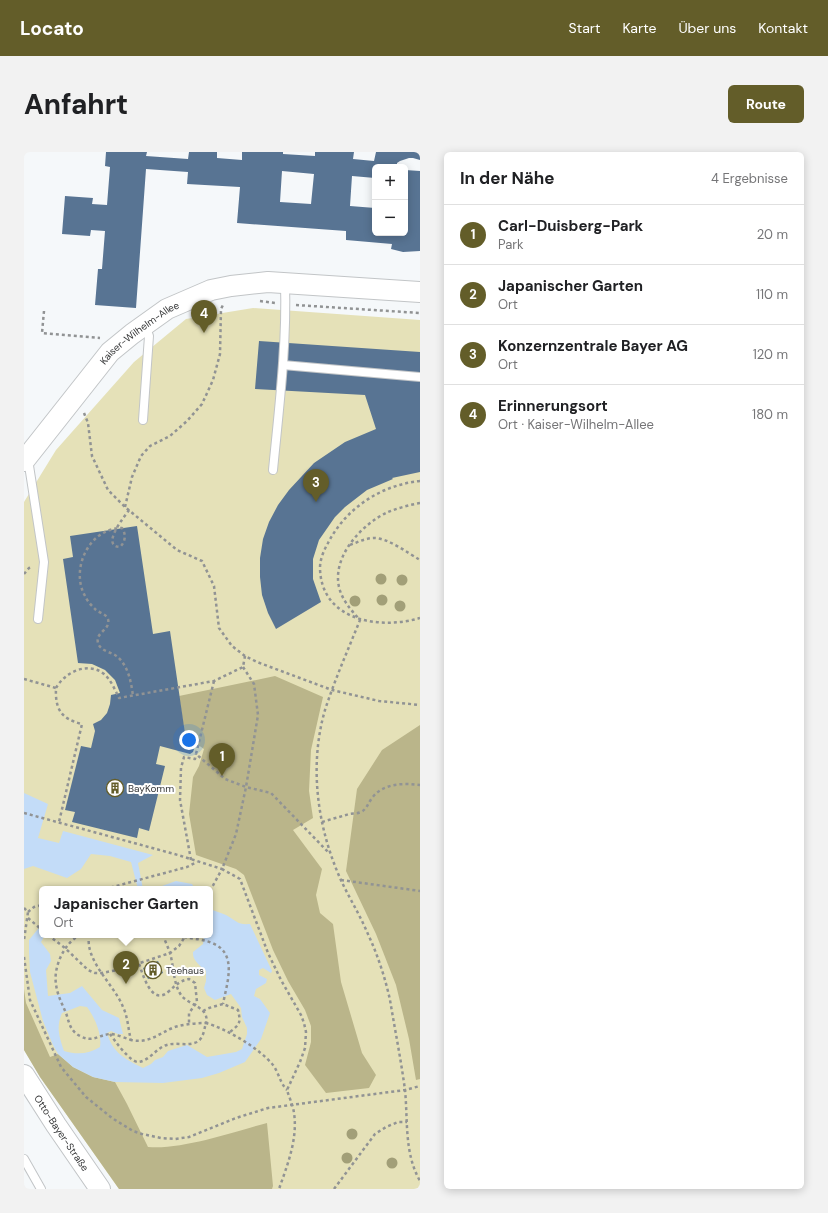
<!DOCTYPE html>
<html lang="de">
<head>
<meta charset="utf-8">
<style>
  :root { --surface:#fff; --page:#f2f2f2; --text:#202124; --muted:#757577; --line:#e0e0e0; --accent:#635d29 }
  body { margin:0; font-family:"DM Sans",sans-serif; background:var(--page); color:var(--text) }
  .controls { position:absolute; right:12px; top:12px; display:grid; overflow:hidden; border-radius:6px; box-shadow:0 2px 10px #0003 }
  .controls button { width:36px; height:36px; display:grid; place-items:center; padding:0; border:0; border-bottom:1px solid var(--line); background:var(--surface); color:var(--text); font:20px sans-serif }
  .you { position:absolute; left:165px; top:588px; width:14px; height:14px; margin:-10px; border:3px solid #fff; border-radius:50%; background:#1a73e8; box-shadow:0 0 0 6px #1a73e833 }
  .badge { display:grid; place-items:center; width:26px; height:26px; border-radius:50%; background:var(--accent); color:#fff; font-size:13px; font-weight:700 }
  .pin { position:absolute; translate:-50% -33px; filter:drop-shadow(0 1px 2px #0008) }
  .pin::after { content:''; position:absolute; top:21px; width:14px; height:12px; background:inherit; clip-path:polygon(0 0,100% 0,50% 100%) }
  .popup { position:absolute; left:15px; top:734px; width:174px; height:52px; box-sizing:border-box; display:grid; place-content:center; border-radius:6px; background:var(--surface); filter:drop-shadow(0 1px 3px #0005); font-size:13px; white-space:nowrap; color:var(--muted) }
  .popup b { font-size:15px; color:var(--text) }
  .popup::after { content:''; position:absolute; left:50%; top:100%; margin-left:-8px; border:8px solid transparent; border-top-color:var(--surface) }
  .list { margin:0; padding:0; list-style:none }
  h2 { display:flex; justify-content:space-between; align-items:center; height:52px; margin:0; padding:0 16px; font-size:17px }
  h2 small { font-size:13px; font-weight:400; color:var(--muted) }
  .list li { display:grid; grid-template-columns:26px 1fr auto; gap:12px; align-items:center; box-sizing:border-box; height:60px; padding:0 16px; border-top:1px solid var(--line) }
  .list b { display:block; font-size:15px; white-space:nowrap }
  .list p { margin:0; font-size:13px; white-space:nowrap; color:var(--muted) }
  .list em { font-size:13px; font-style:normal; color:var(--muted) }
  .map { position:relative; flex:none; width:396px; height:1037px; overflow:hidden; border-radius:6px }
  header { display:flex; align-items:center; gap:24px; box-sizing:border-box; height:56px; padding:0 20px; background:var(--accent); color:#fff }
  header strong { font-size:19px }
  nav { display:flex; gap:22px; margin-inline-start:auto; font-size:14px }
  .intro { display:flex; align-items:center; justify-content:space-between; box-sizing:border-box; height:96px; padding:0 24px }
  h1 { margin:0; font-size:28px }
  .button { padding:10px 18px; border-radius:6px; background:var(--accent); color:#fff; font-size:14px; font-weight:700 }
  main { display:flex; gap:24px; padding:0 24px }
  aside { flex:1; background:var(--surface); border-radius:6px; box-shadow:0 2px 10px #0003 }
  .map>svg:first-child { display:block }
  .green { fill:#e5e1b8; fill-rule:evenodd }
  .forest { fill:#bab58a }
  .water { fill:#c3dcf8; fill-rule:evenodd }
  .building { fill:#587493; fill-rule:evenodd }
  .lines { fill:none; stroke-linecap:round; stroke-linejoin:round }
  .service-casing { stroke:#c2c5c7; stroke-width:10 }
  .tertiary-casing { stroke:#c2c5c7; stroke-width:22 }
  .path { stroke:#919394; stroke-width:2.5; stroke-dasharray:3 3; stroke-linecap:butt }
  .service { stroke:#fff; stroke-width:8 }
  .tertiary { stroke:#fff; stroke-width:20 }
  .tree { fill:#a29f78 }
  .labels { text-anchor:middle; stroke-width:4; stroke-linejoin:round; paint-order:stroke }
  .street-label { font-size:10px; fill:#363738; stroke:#fff }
  .poi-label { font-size:10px; fill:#363738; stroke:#fff; text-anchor:start }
</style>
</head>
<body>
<header>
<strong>Locato</strong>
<nav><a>Start</a><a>Karte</a><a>Über uns</a><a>Kontakt</a></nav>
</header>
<div class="intro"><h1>Anfahrt</h1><a class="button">Route</a></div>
<main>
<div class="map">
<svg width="396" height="1037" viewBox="0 0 396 1037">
  <rect width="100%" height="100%" fill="#f5f8fa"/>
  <path class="green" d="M229,156l167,12v869h-301l-79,-112 -16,-27v-548l32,-52 78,-88 52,-43zM18,737h168v46h-168z"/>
  <g class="forest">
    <polygon points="251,524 299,545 287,598 285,639 289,666 269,678 298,717 292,743 296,761 309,772 317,830 338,901 352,923 345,936 302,941 281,913 287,890 287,874 281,858 264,829 249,798 220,723 212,717 172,703 165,662 169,625 175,614 180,597 161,584 155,544"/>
    <polygon points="396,573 396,927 392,928 385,887 372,833 352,782 322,719 333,637 358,598"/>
    <path d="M0,837l2,14 24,54 8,-3 15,13 20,10 22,5 12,22 21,43c34,3 85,-15 119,-24l6,63 -1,3h-153l-79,-112 -16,-27z"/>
  </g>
  <g class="water">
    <polygon points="0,641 24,652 14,686 35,691 39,679 129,703 114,711 119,737 138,734 152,729 168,732 171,737 114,737 107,710 86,704 67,702 57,717 43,726 9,714 0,717"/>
    <path d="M186,757c5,2 11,4 16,6 11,6 11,10 24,9l22,47 -1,2 -8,-5 -4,2v5l8,4 -1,4 -10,6 -2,7 6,3 10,14 -9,26 -16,23 -26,11 -17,5 -39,5 -48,-1 -22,-5 -20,-10 -15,-13 -5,-9 -10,-24 -13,-49 -1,-20v-12l13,-16v11h3l-4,7 9,12 1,7 -5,9 2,26 22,-3 12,-7 20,24 17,8 4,16h-5l-7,-3 -4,2c6,20 18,26 36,35l8,-4 4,-4 8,-3 5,-6 19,-6 20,12 29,-5 6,-3 5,-15v-6l-5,-11 -1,-9 -10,-14 -16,6 -8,-5 -3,-7 2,-7v-10c-6,-5 -14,-11 -13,-19l10,-8 1,-9h6zM56,854l7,1c8,11 15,27 13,40 -11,7 -23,8 -36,4 -5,-15 -8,-24 -2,-38z"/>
  </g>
  <g class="building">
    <path d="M82,0h41l-1,4 42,3 1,-7h28v6l25,2v-8h41v2l32,2v-4h39l-1,7 21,2 2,-9h44v8l-7,-2h-4l-9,3 -3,2v4h-22v11l-23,-2 -2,30 25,2v25h30v-63l15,1v80l-17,1 -12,-3 1,-5 -46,-4v-9l-109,-8 3,-36 -53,-3 1,-12 -42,-3 -10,139 -41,-3 3,-36h4l3,-38 -14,-1 -1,6 -28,-2 3,-38 28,2 -1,6 15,1 3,-38 -5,-1zM258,19l32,3 -3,30 -31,-2z"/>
    <polygon points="235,189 396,200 396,320 368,326 369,327 343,338 321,355 311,365 295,388 289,407 289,427 297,450 252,477 244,461 238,443 236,425 236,406 239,387 245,370 254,353 265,338 290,311 321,290 352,277 341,243 231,237"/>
    <polygon points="113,374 129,482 146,479 163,595 167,594 170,597 169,600 166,602 136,594 132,612 141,614 125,679 115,676 113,686 48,670 51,660 41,658 57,594 67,596 71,579 69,572 77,568 83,561 86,552 87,543 96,541 91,528 81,518 68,512 54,511 39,407 49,405 46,384"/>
    <polygon points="134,809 139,821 124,827 119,816"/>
  </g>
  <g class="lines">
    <g class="service-casing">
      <g id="service">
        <polyline points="259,213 396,225"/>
        <polyline points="119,268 125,184 121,173"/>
        <polyline points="4,307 20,410 14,467"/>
        <path d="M249,318c6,-62 14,-125 12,-187"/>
        <polyline points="0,1007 17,1037"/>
      </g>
    </g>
    <g class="tertiary-casing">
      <g id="tertiary">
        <path id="s1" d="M0,309l86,-109 22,-18 35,-25 44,-19 20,-4 37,-4 152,10"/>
        <path id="s2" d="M0,923l32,50 44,64"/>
      </g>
    </g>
    <g class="path">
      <polyline points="236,149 251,151"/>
      <polyline points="272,153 396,161"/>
      <polyline points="20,159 18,181 76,186"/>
      <polyline points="60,261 64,271 68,304 84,338 101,355 153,398 178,409 190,434 195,476 208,494 221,504 233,510 308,538 355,549 396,553"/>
      <path d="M396,329c-39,4 -74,27 -92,62 -4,7 -8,16 -8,25 1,53 60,62 100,50"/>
      <path d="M396,351c-11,2 -22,5 -32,9 -26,12 -56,44 -49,75 3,13 12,23 21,33 -12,30 -25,59 -35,90 -16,55 -8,116 15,168 8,18 19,35 27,54 10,21 18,45 23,68 5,30 11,60 15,90 3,30 -1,63 15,91"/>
      <polyline points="101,355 108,325 117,304 126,294 146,284 163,269 178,252 189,228 196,202 197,157 199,153"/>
      <path d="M105,358c-4,6 -29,36 -9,37 6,-6 6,-13 2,-19 -33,0 -52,41 -37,68 2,5 7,10 11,14 4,3 10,4 12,9 3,11 -13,13 -10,24 2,7 11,9 17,12 13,9 16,26 18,41"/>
      <path d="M326,393c8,-3 16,-7 24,-7 14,0 34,15 46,22"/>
      <polyline points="0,422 5,416 8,415"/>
      <path d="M219,515l11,17 4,31 -12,72 -10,47 -14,35 18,10 28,74 13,27 20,35 3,8 2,9 -1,16 -5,14 -13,28c2,7 6,15 7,23 4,26 -7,53 -15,76"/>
      <path d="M0,527l32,9c-1,21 5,31 26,36l-23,98"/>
      <polyline points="190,529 172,602 201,627 222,635 247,641 305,701"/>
      <path d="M32,536c9,-16 32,-27 48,-14 7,6 11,16 15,24l95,-17 29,-14 2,-11"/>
      <polyline points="0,661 154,703 198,717 186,739"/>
      <path d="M298,670c9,-3 18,-5 27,-8 4,-1 8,0 12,-2 6,-3 7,-9 11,-14 11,-15 31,-15 48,-13"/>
      <polyline points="167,708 156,648 157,616 160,605 171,607 172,602"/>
      <polyline points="317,728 396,739"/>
      <polyline points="81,737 163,715 173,710"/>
      <polyline points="0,756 4,760 0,788"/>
      <polyline points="4,760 10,755 18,753"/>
      <polyline points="4,766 18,778"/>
      <polyline points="24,783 41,796 64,818 71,821 78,821 98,817 146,801 155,794 162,783"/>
      <path d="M57,783c-16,6 -28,32 -25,49 1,10 6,20 10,29 3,9 4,18 14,23 13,7 18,-1 30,-2 6,0 15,4 21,6"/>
      <path d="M65,783c-4,27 25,49 34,72 5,10 5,22 8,33 18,4 28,-7 44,-13 10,-3 21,-4 31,-4 4,-16 -18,-18 -25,-28 -8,-12 -7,-28 -11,-42 -2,-6 -5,-12 -7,-18"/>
      <path d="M160,785c9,2 19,2 28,6 26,10 15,40 11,61"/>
      <polyline points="0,805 6,848 37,915 62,945 88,966 109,979 118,982 137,986 151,987 165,985 212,966 244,956 381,938 396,934"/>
      <path d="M115,812c4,10 12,42 29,28 7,-6 11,-11 21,-13l6,4 2,19 -8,11v11"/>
      <path d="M179,859l6,-3 14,-4 15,6c3,13 2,14 -8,22"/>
      <path d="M86,882c5,7 20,28 28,28 11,-1 17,-12 26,-16 10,-5 23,1 33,-4 7,-4 7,-13 9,-19 21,6 53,25 67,42 6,8 7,18 14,25"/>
      <polyline points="310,1037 351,982 362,975 374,970 383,970"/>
    </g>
    <use href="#service" class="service"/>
    <use href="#tertiary" class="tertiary"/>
  </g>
  <g class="tree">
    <circle cx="357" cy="427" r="5.5"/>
    <circle cx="378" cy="428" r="5.5"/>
    <circle cx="358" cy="448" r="5.5"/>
    <circle cx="331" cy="449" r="5.5"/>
    <circle cx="376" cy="454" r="5.5"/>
    <circle cx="328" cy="982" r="5.5"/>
    <circle cx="323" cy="1006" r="5.5"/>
    <circle cx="368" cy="1011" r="5.5"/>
  </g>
  <defs>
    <g id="building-ring" transform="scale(0.9)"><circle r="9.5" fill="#fff" stroke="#635d29" stroke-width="1.5"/><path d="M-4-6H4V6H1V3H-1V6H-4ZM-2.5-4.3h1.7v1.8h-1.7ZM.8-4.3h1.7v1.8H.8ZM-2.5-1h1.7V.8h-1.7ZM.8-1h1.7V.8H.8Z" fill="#635d29"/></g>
  </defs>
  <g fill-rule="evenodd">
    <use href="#building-ring" x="91" y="636"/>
    <use href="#building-ring" x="129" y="818"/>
  </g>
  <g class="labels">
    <g class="street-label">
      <text dy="4" stroke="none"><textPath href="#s1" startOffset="174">Kaiser-Wilhelm-Allee</textPath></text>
      <text dy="4" stroke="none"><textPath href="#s2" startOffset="69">Otto-Bayer-Straße</textPath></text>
    </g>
    <g class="poi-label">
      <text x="104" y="640">BayKomm</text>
      <text x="142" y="822">Teehaus</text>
    </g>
  </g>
</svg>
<div class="controls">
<button>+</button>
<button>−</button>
</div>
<div class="you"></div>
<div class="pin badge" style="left:198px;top:624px">1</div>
<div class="pin badge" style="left:102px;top:832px">2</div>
<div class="popup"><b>Japanischer Garten</b>Ort</div>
<div class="pin badge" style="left:292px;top:350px">3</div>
<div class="pin badge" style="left:180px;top:181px">4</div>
</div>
<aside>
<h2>In der Nähe<small>4 Ergebnisse</small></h2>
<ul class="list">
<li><span class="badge">1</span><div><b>Carl-Duisberg-Park</b><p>Park</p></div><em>20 m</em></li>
<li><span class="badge">2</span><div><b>Japanischer Garten</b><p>Ort</p></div><em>110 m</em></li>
<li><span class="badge">3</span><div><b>Konzernzentrale Bayer AG</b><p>Ort</p></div><em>120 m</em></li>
<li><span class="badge">4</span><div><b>Erinnerungsort</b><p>Ort · Kaiser-Wilhelm-Allee</p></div><em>180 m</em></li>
</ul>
</aside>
</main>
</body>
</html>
